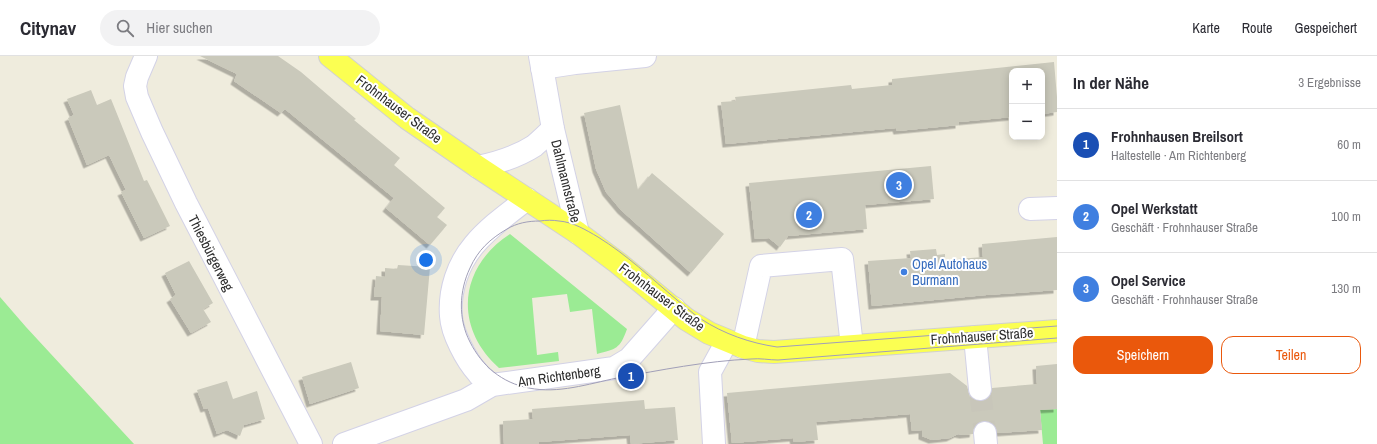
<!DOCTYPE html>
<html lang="de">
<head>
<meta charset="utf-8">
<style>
  :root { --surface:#fff; --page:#f2f2f3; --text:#2b2b33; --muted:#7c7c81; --line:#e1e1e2; --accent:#ea580c }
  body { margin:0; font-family:"Archivo Narrow",sans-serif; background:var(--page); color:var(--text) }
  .controls { position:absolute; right:12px; top:12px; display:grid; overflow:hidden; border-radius:8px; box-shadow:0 2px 10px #0003 }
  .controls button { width:36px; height:36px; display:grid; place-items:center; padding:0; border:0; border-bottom:1px solid var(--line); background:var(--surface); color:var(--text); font:20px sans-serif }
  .you { position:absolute; left:426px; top:204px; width:14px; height:14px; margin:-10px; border:3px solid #fff; border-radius:50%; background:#1a73e8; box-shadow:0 0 0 6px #1a73e833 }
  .badge { display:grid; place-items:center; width:26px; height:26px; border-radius:50%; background:var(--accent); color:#fff; font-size:13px; font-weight:700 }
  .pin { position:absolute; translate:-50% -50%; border:2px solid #fff; box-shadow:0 1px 4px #0006 }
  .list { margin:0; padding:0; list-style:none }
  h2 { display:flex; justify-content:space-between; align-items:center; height:52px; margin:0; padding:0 16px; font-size:17px }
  h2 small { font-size:13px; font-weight:400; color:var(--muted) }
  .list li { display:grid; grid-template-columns:26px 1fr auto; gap:12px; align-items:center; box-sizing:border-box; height:72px; padding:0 16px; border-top:1px solid var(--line) }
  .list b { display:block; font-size:15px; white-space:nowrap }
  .list p { margin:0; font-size:13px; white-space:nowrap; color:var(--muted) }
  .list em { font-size:13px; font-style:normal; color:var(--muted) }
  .actions { display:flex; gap:8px; padding:12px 16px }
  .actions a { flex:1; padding:9px 0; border:1px solid var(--accent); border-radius:12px; text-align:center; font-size:14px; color:var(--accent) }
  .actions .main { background:var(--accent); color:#fff }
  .icon { flex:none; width:22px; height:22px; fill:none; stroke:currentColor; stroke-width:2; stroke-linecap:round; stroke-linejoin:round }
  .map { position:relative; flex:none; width:1057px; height:388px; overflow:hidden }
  header { display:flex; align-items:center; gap:24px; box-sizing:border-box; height:56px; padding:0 20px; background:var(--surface); border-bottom:1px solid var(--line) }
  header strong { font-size:19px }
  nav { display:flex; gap:22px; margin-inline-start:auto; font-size:14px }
  .search { width:280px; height:36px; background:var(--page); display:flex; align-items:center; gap:10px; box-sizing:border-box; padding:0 14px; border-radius:22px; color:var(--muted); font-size:15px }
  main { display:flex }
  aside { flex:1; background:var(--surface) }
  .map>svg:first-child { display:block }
  .grass { fill:#9beb94 }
  .building { fill:#cac9bb; filter:url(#shadow) }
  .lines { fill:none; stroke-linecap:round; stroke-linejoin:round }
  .minor-tunnel { stroke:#c8c6ba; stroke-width:22; stroke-dasharray:22 11; stroke-linecap:butt }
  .minor-casing { stroke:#d3d2e6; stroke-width:24 }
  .major-casing { stroke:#d1d1d1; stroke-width:24 }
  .minor { stroke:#fff; stroke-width:22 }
  .major { stroke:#fbff52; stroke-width:22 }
  .tram { stroke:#a19fb8; stroke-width:1 }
  .shop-dot { fill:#3f7fe0; stroke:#fff; stroke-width:1.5 }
  .labels { text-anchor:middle; stroke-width:4; stroke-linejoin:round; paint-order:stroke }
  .street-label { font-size:14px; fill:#2c2c2c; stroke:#fff }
  .shop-label { font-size:14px; fill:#366cbe; stroke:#fff; text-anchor:start }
</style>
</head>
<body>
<header>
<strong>Citynav</strong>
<div class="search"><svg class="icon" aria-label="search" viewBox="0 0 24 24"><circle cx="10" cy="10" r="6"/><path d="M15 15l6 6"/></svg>Hier suchen</div>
<nav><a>Karte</a><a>Route</a><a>Gespeichert</a></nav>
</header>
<main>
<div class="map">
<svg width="1057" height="388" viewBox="0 0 1057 388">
  <defs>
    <filter id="shadow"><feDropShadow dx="-3.5" dy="3.5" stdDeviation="0" flood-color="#0004"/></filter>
  </defs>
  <rect width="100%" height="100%" fill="#efecdd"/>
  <g class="grass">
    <path d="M510,178l117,95c-7,20 -11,20 -30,25l-5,-45 -22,3 -3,-18 -35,4 5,57 21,-3 1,9 -60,7c-46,-41 -40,-101 11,-134z"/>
    <polygon points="0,241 26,271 134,388 0,388"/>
    <polygon points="1057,353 1057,388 1043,388 1040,354"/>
  </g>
  <g class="building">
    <polygon points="200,0 278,0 301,16 356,63 354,64 400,102 394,109 445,152 437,161 447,169 430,189 386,152 394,142 285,53 281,57 234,25 237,18"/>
    <polygon points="1054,6 1057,41 1057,56 1042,58 1042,15 1012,15 1012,61 959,66 959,69 897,75 896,72 726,88 721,46 736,45 735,41 851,29 852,33 892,29 892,23"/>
    <polygon points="91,34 97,49 111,43 144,125 147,124 170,170 144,182 121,136 126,134 109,99 87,109 68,62 74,59 67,43"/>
    <polygon points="620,49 638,134 652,117 724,178 691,217 621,154 606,136 596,113 584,57"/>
    <polygon points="931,110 934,143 865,149 867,173 788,180 780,191 769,182 755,183 749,127"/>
    <polygon points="1057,181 1057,234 986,239 872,250 868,205 911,202 910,195 936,193 937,199 945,198 945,204 983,201 982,188"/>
    <polygon points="189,205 213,247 203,253 211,266 191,277 170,243 176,239 165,217"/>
    <polygon points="398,209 430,211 424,279 380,275 382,241 374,241 376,220 385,221 385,212 397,213"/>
    <polygon points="351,306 359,332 310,348 302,321"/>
    <polygon points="1057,308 1057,353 1040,354 1042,374 998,377 995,370 991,366 984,365 978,367 974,372 973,378 963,379 958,378 950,382 932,384 922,380 922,374 912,375 910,358 816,366 818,384 794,386 793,382 732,387 727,337 950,317 967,330 970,341 974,344 981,345 988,343 991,338 992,332 1037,328 1036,310"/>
    <polygon points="227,325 233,343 257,335 265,363 244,369 240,380 227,374 217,378 208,352 204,353 197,334"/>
    <polygon points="644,344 645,353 675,351 678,384 631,388 630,379 539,386 539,388 504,388 503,365 533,363 532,353"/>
  </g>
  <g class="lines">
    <polyline class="minor-tunnel" points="980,333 985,377"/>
    <g class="minor-casing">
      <g id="minor">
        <polyline points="146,0 137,21 135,30 137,41 152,76 186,147 311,388"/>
        <polyline points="540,0 553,73 578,177"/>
        <polyline points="542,12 575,7 645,0"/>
        <path d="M478,111c19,-4 39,-10 56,-21 6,-5 13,-12 19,-17"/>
        <polyline points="1030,153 1057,152"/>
        <polyline points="975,281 980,333"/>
        <polyline points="743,291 761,210 842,203 852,290"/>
        <path d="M492,329c-5,-4 -11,-7 -14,-12 -12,-13 -26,-40 -27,-57 -2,-26 7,-52 23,-71 15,-18 35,-32 53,-46"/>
        <polyline points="985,377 986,388"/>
        <polyline points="344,388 466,344 492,329 614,312 629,303 674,252"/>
        <polyline points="714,388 710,316 727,285"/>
      </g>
    </g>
    <g class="major-casing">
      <polyline id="major" points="330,0 407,62 478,111 578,177 618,207 686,263 709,277 743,291 758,295 774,296 1057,275"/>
    </g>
    <use href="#minor" class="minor"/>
    <use href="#major" class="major"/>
    <path class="tram" d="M1057,270l-280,21c-27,-4 -53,-13 -76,-28 -8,-5 -16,-13 -24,-19 -26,-22 -50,-45 -79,-63 -12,-7 -25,-15 -39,-16 -6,-1 -13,-1 -19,0 -12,0 -23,2 -33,8 -17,10 -29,21 -37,39 -11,23 -12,51 0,74 12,24 32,41 59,46 29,6 59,-4 88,-10 44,-8 89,-17 134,-19 9,-1 18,1 27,1l279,-22"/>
  </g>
  <circle class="shop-dot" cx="904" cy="216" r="4"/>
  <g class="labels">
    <g class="street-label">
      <text transform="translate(399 53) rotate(37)" y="5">Frohnhauser Straße</text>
      <text transform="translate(566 125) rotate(76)" y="5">Dahlmannstraße</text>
      <text transform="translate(211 197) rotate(63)" y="5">Thiesbürgerweg</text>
      <text transform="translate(662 241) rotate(37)" y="5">Frohnhauser Straße</text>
      <text transform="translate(982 280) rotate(-4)" y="5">Frohnhauser Straße</text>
      <text transform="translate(559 320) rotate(-8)" y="5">Am Richtenberg</text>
    </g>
    <g class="shop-label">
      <text x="912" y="213">Opel Autohaus<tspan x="912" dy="16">Burmann</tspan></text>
    </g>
  </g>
</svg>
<div class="controls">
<button>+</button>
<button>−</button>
</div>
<div class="you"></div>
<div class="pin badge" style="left:631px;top:320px;background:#1a4fb4">1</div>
<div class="pin badge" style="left:809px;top:159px;background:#3f7fe0">2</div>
<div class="pin badge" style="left:899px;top:129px;background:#3f7fe0">3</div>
</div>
<aside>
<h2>In der Nähe<small>3 Ergebnisse</small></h2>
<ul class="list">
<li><span class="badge" style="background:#1a4fb4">1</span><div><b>Frohnhausen Breilsort</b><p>Haltestelle · Am Richtenberg</p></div><em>60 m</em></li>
<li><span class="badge" style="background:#3f7fe0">2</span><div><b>Opel Werkstatt</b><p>Geschäft · Frohnhauser Straße</p></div><em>100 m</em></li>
<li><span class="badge" style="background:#3f7fe0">3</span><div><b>Opel Service</b><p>Geschäft · Frohnhauser Straße</p></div><em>130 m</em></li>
</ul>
<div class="actions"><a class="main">Speichern</a><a>Teilen</a></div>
</aside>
</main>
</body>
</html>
